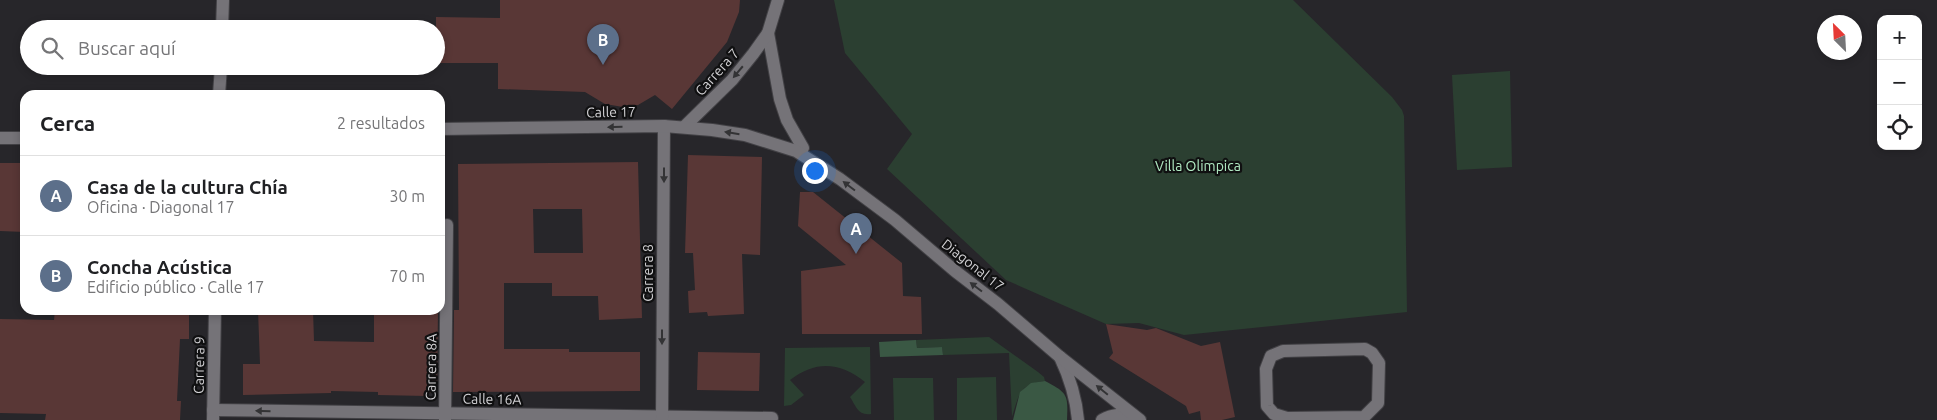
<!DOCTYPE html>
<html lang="es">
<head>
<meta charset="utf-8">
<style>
  :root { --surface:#fff; --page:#f2f2f2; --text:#202124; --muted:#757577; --line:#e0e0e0; --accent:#0f766e }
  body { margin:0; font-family:Ubuntu,sans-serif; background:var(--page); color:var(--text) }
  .controls { position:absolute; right:15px; top:15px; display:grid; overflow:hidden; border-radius:10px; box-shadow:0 2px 8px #0003 }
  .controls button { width:45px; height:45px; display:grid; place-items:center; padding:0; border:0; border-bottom:1px solid var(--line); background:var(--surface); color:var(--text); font:25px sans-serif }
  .compass { position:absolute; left:1817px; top:15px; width:45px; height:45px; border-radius:50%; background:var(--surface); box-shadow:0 2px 8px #0003; rotate:336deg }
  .you { position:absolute; left:814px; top:170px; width:18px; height:18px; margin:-12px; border:4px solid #fff; border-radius:50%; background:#1a73e8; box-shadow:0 0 0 8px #1a73e833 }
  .badge { display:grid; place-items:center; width:32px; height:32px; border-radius:50%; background:var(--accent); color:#fff; font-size:16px; font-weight:700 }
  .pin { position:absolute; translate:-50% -41px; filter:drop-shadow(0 1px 2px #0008) }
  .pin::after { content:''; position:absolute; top:26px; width:18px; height:15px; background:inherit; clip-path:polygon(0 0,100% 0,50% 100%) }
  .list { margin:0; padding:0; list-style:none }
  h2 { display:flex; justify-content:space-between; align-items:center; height:65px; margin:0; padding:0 20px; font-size:21px }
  h2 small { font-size:16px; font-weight:400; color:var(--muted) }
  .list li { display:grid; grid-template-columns:32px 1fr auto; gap:15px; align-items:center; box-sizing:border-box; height:80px; padding:0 20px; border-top:1px solid var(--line) }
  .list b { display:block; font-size:19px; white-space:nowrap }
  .list p { margin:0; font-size:16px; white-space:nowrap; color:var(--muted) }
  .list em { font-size:16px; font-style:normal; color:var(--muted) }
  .icon { flex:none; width:28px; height:28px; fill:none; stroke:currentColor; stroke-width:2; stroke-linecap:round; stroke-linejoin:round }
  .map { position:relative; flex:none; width:1937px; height:420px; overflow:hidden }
  .search { position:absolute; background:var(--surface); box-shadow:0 2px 8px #0003; left:20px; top:20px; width:425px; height:55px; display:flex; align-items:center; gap:12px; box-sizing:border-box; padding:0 18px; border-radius:28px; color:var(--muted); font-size:19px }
  .panel { position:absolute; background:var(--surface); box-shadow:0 2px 8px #0003; left:20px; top:90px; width:425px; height:225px; border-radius:15px }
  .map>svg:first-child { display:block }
  .green { fill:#2b3f31 }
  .forest { fill:#3a5844 }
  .building { fill:#593736; fill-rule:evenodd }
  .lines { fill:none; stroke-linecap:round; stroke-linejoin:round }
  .service-casing { stroke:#424145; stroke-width:14 }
  .minor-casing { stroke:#424145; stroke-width:14 }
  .tertiary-casing { stroke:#424145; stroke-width:14 }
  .secondary-casing { stroke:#424145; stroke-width:14 }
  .service { stroke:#757378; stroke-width:12 }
  .minor { stroke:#757378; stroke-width:12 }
  .tertiary { stroke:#757378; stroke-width:12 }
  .secondary { stroke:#757378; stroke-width:12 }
  .oneway { fill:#333335 }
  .labels { text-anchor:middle; stroke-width:4.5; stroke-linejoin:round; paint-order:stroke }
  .street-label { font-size:14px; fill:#d2d1d4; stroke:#101011 }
  .park-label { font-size:14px; fill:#b1eac3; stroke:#101011 }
</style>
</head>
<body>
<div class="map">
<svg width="1937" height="420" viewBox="0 0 1937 420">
  <rect width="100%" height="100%" fill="#27262a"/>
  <g class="green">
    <polygon points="834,0 1293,0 1392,97 1402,110 1404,116 1407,312 1184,335 1139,323 1106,324 1006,280 887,169 912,134 845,53"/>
    <polygon points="1510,71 1512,167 1457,170 1452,75"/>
    <path d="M989,337l49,35 6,5 1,4c-25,3 -26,13 -33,36l-3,-64 -66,2 -1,-8 -25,1 -1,-8z"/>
    <path d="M870,347l1,67c-13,2 -15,-8 -21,-17l15,-15c-25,-20 -49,-22 -75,-2l14,15 -13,10 -7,1 1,-58z"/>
    <polygon points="996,377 997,420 957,420 957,378"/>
    <polygon points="893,378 933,378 934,420 894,420"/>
  </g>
  <g class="forest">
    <polygon points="916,340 917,348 942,347 943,355 880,357 879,342"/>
    <path d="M1045,381c23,12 23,14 22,39h-54l7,-28 11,-9z"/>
  </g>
  <g class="building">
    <polygon points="500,0 740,0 739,12 727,42 672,109 655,95 638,105 623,107 605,104 585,92 498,89 498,63 436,63 436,17 500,18"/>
    <polygon points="688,155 762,157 760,255 742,254 744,314 708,316 707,312 689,313 688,291 695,290 693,253 685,253"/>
    <path d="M638,162l4,156 -43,2 -1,-24h-46v-13h-48v66h65v3h71v39l-187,1 1,-82h5l-1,-146zM533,209h49l1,44h-49z"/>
    <polygon points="0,163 25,163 25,232 0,231"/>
    <polygon points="800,192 813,192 902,263 903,296 921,297 922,334 802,334 801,271 846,265 798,226"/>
    <polygon points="55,310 81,310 81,314 130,315 130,310 189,310 189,339 180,339 177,401 181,401 180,420 45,420 46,414 0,413 0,319 54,320"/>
    <polygon points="258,310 313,310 314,341 374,342 374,310 438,310 437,393 427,393 427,396 378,395 378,392 331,391 331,393 243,395 243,364 260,364"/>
    <polygon points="1106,324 1147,330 1156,328 1201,346 1220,342 1235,417 1222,420 1201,420 1200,411 1189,414 1186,406 1109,358 1113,353"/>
    <polygon points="698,352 760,353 759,391 697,390"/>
  </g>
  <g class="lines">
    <g class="service-casing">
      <polygon id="service" points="1365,349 1372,353 1379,363 1378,403 1364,417 1287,418 1274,414 1267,406 1266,369 1271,356 1283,351"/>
    </g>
    <g class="minor-casing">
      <g id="minor">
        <polyline points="768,33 780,99 787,120 803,148"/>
        <polyline points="684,127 732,80 753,54 768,33 778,0"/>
        <polyline points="213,410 772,418"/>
        <polyline points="445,420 447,225"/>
        <polyline points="662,420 664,126"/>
      </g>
    </g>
    <g class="tertiary-casing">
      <g id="tertiary">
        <path d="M1060,357c10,21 16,40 18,63"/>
        <path d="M1102,420c11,-6 19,-6 31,-4"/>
      </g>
    </g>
    <g class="secondary-casing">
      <g id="secondary">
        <polyline points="222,29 223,0"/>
        <polyline points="219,95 221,66"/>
        <polyline points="440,129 664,126 712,130 745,135 796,151 840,179 895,220 955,271 998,304 1060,357 1140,420"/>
        <polyline points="0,138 25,138"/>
        <polyline points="213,420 215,310"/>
      </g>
    </g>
    <use href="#service" class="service"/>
    <use href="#minor" class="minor"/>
    <use href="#tertiary" class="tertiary"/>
    <use href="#secondary" class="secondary"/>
  </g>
  <defs><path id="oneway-solid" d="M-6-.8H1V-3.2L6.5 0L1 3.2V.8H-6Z" transform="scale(1.25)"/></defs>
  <g class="oneway">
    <use href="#oneway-solid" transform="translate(738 72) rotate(130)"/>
    <use href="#oneway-solid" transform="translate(615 127) rotate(179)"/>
    <use href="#oneway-solid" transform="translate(732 133) rotate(-171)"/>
    <use href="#oneway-solid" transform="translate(664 175) rotate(90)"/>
    <use href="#oneway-solid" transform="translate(849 186) rotate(-143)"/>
    <use href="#oneway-solid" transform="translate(976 287) rotate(-143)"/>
    <use href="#oneway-solid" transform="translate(662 337) rotate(90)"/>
    <use href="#oneway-solid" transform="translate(1102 390) rotate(-141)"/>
    <use href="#oneway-solid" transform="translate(263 411) rotate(-179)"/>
  </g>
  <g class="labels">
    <g class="street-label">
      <text transform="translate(717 72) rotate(-48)" y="5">Carrera 7</text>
      <text transform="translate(611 112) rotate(-1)" y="5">Calle 17</text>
      <text transform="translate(973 265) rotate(38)" y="5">Diagonal 17</text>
      <text transform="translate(648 273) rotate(-90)" y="5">Carrera 8</text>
      <text transform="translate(199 365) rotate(-89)" y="5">Carrera 9</text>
      <text transform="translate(431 367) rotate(-89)" y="5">Carrera 8A</text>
      <text transform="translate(492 399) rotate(1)" y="5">Calle 16A</text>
    </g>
    <g class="park-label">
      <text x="1198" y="171">Villa Olimpica</text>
    </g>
  </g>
</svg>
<div class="controls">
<button>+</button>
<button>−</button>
<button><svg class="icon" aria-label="locate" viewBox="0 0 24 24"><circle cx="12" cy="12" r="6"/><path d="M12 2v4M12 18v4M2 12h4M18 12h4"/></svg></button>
</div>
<svg class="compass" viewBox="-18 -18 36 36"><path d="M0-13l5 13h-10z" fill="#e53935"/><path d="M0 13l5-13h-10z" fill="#757577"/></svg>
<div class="you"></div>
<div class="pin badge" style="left:856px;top:254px;background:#5c6f8a">A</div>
<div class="pin badge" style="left:603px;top:65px;background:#5c6f8a">B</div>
<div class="search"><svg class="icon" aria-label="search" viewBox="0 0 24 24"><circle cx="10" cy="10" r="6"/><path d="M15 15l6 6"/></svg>Buscar aquí</div>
<section class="panel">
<h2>Cerca<small>2 resultados</small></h2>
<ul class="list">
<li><span class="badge" style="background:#5c6f8a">A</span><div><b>Casa de la cultura Chía</b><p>Oficina · Diagonal 17</p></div><em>30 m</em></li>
<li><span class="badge" style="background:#5c6f8a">B</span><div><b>Concha Acústica</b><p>Edificio público · Calle 17</p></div><em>70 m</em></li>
</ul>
</section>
</div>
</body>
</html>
